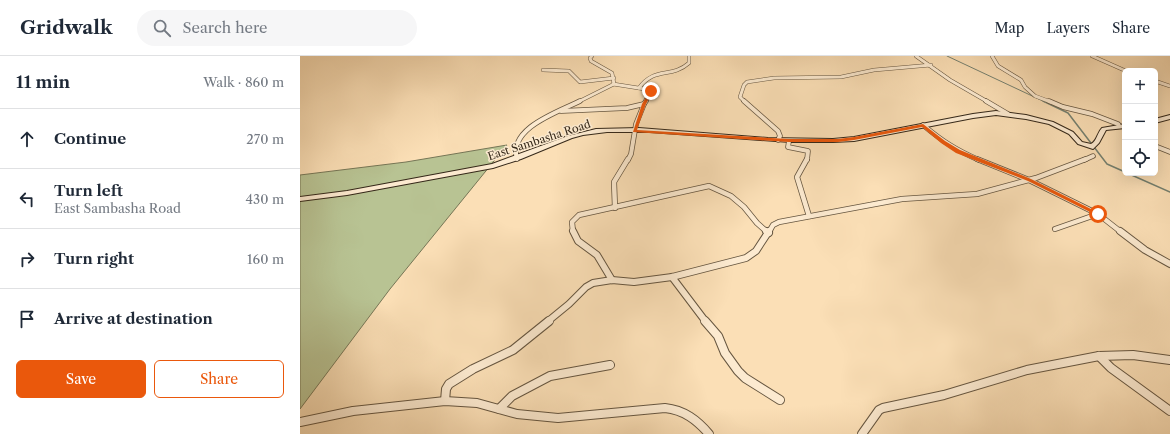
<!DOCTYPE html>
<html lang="en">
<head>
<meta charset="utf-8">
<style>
  :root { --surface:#fff; --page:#f6f6f7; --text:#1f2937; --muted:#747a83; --line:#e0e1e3; --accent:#ea580c }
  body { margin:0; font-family:"Libre Caslon Text",serif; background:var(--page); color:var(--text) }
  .controls { position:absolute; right:12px; top:12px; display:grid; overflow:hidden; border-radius:6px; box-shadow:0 4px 16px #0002 }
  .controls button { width:36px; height:36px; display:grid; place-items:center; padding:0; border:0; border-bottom:1px solid var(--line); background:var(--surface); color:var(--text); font:20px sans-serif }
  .stop { position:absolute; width:12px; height:12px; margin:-9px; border:3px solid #ea580c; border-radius:50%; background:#fff }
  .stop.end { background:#ea580c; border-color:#fff; box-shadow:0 1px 4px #0008 }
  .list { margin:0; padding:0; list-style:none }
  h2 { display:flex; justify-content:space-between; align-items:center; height:52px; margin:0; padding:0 16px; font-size:17px }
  h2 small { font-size:13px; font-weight:400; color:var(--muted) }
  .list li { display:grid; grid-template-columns:26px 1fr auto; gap:12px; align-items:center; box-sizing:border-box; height:60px; padding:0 16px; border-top:1px solid var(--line) }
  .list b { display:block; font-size:15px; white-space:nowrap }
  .list p { margin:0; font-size:13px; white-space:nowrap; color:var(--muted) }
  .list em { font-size:13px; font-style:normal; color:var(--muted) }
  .actions { display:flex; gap:8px; padding:12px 16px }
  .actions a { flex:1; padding:9px 0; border:1px solid var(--accent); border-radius:6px; text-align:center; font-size:14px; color:var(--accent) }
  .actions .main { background:var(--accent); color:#fff }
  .icon { flex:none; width:22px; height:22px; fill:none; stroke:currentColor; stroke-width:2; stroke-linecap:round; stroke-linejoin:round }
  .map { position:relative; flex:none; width:870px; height:378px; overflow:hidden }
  header { display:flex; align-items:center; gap:24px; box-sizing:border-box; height:56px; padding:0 20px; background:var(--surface); border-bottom:1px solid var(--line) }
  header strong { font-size:19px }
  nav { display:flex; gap:22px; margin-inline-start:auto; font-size:14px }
  .search { width:280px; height:36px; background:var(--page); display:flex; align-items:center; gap:10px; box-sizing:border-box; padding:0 14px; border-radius:22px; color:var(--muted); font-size:15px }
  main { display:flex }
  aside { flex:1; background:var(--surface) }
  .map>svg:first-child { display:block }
  .green { fill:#b8c393; stroke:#767656 }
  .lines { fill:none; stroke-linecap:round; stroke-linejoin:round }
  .stream-far1 { stroke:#758171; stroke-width:1 }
  .stream { stroke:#758171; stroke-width:1.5 }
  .street-far4-casing { stroke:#665640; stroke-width:4 }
  .street-far3-casing { stroke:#665640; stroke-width:5.5 }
  .street-far2-casing { stroke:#665640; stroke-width:6 }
  .street-far1-casing { stroke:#665640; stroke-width:8 }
  .street-casing { stroke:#665640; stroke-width:10 }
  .secondary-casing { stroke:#352819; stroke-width:2 }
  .street-far4 { stroke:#fcead0; stroke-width:3 }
  .street-far3 { stroke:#fcead0; stroke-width:4 }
  .street-far2 { stroke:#fcead0; stroke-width:4.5 }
  .street-far1 { stroke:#fcead0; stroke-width:6 }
  .street { stroke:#fcead0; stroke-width:8 }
  .secondary { fill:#fcead0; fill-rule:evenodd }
  .route { fill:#ea580c }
  .labels { text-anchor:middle; stroke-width:3; stroke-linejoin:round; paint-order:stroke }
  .far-street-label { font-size:11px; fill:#352819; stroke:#fcead0 }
</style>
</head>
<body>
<header>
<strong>Gridwalk</strong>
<div class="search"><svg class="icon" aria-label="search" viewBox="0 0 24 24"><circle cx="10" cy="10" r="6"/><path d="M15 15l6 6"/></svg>Search here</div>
<nav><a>Map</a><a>Layers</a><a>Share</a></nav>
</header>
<main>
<aside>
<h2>11 min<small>Walk · 860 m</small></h2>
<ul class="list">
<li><svg class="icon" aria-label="ahead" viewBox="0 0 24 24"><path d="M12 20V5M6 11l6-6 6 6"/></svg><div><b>Continue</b></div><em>270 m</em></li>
<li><svg class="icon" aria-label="left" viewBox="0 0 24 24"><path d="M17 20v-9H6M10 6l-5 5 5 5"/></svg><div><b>Turn left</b><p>East Sambasha Road</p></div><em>430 m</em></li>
<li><svg class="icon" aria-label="right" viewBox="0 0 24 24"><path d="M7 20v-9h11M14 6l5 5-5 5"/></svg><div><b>Turn right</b></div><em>160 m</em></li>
<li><svg class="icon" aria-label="arrive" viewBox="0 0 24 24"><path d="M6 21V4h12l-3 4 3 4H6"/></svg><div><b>Arrive at destination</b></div></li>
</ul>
<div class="actions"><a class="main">Save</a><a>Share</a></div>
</aside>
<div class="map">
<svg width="870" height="378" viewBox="0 0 870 378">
  <rect width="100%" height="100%" fill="#fbdfb6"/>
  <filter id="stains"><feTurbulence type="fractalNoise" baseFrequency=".005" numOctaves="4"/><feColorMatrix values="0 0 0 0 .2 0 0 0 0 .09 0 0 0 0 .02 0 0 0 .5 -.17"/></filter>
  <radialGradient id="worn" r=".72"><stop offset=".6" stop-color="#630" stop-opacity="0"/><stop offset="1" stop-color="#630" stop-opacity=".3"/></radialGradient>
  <polygon class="green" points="207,89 90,233 0,353 0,119 106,106"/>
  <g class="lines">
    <polyline class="stream-far1" points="647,0 745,46"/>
    <g class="stream">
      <polyline points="743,45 768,57 807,108 825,116"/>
      <polyline points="827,117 870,136"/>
    </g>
    <g class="street-far4-casing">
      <g id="street-far4">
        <polyline points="616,0 650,24 688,46"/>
        <polyline points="692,0 698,10 721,24 725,31 735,40 751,46"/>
        <polyline points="792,0 826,15"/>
        <polyline points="243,14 269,15 280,26 314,22"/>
        <polyline points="855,25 870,30"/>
        <polyline points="313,28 351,34 345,46"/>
        <path d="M339,32c16,-22 32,-9 50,-25v-7"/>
        <polyline points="278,46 314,28 312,17 291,5 290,2 292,0"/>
        <polyline points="445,46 440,41 444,29 447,26 474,22 541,21 574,14 631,9"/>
      </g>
    </g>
    <g class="street-far3-casing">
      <g id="street-far3">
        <polyline points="444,45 478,75 480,80 478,84"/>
        <polyline points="686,45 708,58"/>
        <polyline points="749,45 763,51 792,58 818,68 819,70"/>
        <polyline points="261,55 327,52 344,48 346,45"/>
        <path d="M623,69c19,16 33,25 56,35"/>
        <polyline points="489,85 488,91 508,95 507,104"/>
        <polyline points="855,90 870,96"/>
        <path d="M217,103c-9,-31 41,-47 63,-58"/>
        <polyline points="328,104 331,98 336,68 344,48"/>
        <polyline points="784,104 793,100"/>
      </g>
    </g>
    <g class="street-far2-casing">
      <g id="street-far2">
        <polyline points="507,103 497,121 509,160"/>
        <polyline points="677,103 729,124 798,158 821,176"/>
        <polyline points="315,152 314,126 328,103"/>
        <polyline points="755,173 798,158"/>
        <polyline points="273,176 272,166 279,159 409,130 431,140 444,151 457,167 467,176"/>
        <polyline points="469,176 473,169 479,166 602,143 677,138 736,122 786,103"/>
      </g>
    </g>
    <g class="street-far1-casing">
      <g id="street-far1">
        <polyline points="273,175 278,185 297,199 312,224"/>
        <polyline points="466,175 469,177"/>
        <polyline points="820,175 845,194 870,208"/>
        <polyline points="372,221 406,266"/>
        <polyline points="247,266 269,248 286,231 293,227 312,224 334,226 372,221 446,202 456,195 469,175"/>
      </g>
    </g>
    <g class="street-casing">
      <g id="street">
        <polyline points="405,265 418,280 425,297 438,315 445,322 480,344"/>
        <polyline points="799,300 811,312 870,355"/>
        <polyline points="145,345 146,333 149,328 173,313 213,294 249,265"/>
        <polyline points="199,353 212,340 250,320 310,309"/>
        <path d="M0,366l53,-11 92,-10 32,2 40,11 41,4 107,-10c19,2 32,12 44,26"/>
        <polyline points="562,378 579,354 583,352 644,339 727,314 799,300 833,299 870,304"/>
      </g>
    </g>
    <g class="secondary-casing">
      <g id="secondary">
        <path d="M696,55l30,4 27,7 20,10 9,10 9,2c6,-3 6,-11 11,-16l23,-4v4l-19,2 -7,13 -6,6 -15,-5 -9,-10 -20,-10 -23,-5 -30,-4 -23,3 -119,23 -21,1h-43l-140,-10h-43l-24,3 -11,3 -51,21 -28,9 -146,27 -47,6v-4l47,-6 145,-27 76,-28 28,-7 43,-1 129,10 65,1 21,-2 119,-23z"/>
        <polygon points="870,59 870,63 855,67 855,63"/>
      </g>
    </g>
    <use href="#street-far4" class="street-far4"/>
    <use href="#street-far3" class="street-far3"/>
    <use href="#street-far2" class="street-far2"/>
    <use href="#street-far1" class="street-far1"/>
    <use href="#street" class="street"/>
    <use href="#secondary" class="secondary"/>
  </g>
  <polygon class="route" points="350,34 353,35 346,48 337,74 489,83 538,83 554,81 623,68 645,85 660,94 731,123 801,158 796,159 728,125 656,97 641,87 622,71 554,84 538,86 489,86 333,76 342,48"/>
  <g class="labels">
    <g class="far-street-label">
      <text transform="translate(239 84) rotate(-18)" y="4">East Sambasha Road</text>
    </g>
  </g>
  <rect width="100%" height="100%" filter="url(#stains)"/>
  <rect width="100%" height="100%" fill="url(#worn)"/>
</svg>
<div class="controls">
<button>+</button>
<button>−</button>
<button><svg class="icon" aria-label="locate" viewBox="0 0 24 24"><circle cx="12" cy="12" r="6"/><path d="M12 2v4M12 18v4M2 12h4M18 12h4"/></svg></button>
</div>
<div class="stop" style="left:798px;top:158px"></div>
<div class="stop end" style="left:351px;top:35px"></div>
</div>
</main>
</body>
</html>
